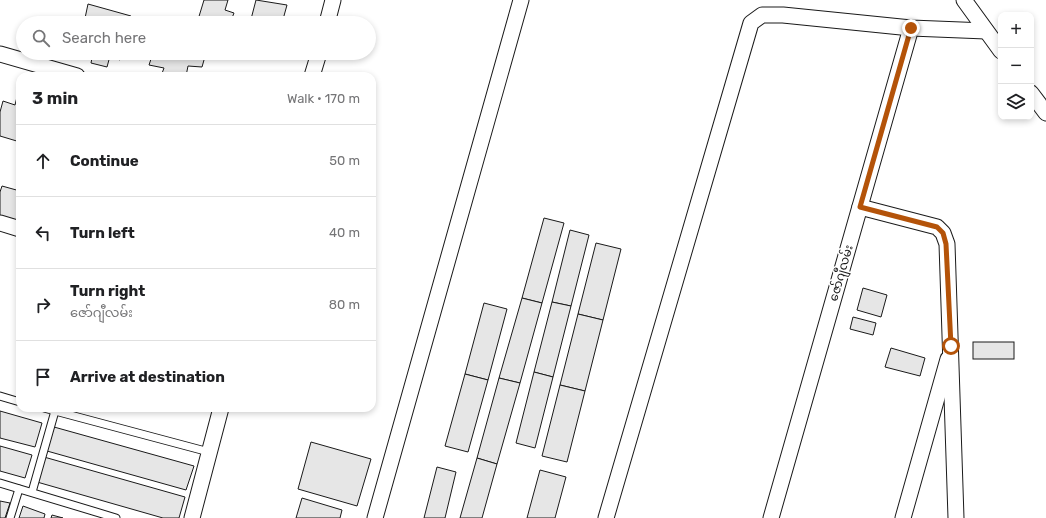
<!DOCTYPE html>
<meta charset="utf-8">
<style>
:root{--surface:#fff;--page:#f2f2f2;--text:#202124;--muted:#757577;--line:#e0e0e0}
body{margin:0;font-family:Rubik,"Noto Sans Myanmar",sans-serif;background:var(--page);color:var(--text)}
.controls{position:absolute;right:12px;top:12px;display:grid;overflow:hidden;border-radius:8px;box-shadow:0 2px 6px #0003}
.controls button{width:36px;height:36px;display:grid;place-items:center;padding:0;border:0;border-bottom:1px solid var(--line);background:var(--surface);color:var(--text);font:20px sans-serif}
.stop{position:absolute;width:12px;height:12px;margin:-9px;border:3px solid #b45309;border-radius:50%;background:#fff}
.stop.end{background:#b45309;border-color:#fff;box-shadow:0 1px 4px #0008}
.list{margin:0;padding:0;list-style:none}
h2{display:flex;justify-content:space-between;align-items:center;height:52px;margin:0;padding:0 16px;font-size:17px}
h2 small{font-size:13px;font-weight:400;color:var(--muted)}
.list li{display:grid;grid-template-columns:26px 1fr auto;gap:12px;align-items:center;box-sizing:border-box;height:72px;padding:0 16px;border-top:1px solid var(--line)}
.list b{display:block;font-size:15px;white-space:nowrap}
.list p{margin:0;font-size:13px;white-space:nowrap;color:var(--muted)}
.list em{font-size:13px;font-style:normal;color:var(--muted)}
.icon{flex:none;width:22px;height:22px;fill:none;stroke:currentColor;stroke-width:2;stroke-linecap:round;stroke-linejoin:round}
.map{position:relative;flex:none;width:1046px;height:518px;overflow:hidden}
.search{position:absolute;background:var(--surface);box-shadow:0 2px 6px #0003;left:16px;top:16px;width:360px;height:44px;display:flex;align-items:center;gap:10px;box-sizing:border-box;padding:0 14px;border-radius:22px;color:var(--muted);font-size:15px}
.panel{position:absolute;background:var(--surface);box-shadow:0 2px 6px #0003;left:16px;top:72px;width:360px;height:340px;border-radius:12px}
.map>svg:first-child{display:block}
.building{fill:#e6e6e6;stroke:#1a1a1a}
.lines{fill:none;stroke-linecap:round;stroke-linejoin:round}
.lane-casing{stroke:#1a1a1a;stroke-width:9}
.street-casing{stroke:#1a1a1a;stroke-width:17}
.lane{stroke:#fff;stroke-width:7}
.street{stroke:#fff;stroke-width:15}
.route{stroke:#b45309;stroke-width:5}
.labels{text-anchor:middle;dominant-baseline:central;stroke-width:3;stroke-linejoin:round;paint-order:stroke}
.street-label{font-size:12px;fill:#1a1a1a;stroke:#fff}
</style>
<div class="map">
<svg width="1046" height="518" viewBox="0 0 1046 518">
<rect width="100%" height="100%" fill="#fff"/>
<!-- building -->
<g class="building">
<polygon points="204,0 228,0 225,10 234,13 230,23 197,23"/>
<polygon points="256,0 287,5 282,23 250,23"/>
<polygon points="88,4 131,16 130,23 84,23"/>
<polygon points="93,53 122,53 120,60 110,56 107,67 91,63"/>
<polygon points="153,53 206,53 202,67 188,66 186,76 161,76 164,68 149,65"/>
<polygon points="17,97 20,98 20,142 0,136 0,112 3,101 15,105"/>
<polygon points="2,186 20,191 20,218 17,226 0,221 0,192"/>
<polygon points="544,218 564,223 542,303 522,298"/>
<polygon points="570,230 589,235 571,306 552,302"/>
<polygon points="596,243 621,249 603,320 578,314"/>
<polygon points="863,288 887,295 881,317 857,310"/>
<polygon points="522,298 542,303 520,383 499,378"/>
<polygon points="552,302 571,306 553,377 534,372"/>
<polygon points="484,303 507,309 488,380 465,374"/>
<polygon points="578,314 603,320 585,391 560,385"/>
<polygon points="853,317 876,323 873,335 850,329"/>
<rect x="973" y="342" width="41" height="17"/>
<polygon points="891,348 925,358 920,376 885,367"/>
<polygon points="534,372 553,377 535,448 516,443"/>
<polygon points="465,374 488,380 468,452 445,446"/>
<polygon points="499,378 520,383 497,464 477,458"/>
<polygon points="560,385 585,391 567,462 542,456"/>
<polygon points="0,411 42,423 35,447 0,438"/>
<polygon points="54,427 194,466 186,490 47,451"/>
<polygon points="311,442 371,459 357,506 298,489"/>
<polygon points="0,446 32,455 25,478 0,471"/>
<polygon points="44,457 185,497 179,518 163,518 37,482"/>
<polygon points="477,458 497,464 482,518 460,518"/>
<polygon points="437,467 456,472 445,518 424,518"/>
<polygon points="540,470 566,477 555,518 527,518"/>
<polygon points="302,498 342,510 340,518 296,518"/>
<polygon points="0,501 10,503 5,518 0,518"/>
<polygon points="23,506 45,514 44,518 19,518"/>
<polygon points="52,515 63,518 51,518"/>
</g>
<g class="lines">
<defs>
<g id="lane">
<polyline points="0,396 20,402"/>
<polyline points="44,408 209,452"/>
<polyline points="0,483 116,518"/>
<polyline points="32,492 55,411"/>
<polyline points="10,518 19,489"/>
</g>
<g id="street">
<polyline points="964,0 1001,51"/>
<polyline points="327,23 333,0"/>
<polyline points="0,54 77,76"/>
<polyline points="312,76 319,53"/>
<polyline points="1031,93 1046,113"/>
<polyline points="860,207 937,227 943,233 947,244 956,518"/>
<polyline points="0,223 20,229"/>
<polyline points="192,518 221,408"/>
<polyline points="375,518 521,0"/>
<polyline points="606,518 751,23 762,15 783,15 911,28 986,31"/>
<polyline points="771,518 911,28"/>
<polyline points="903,518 948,359"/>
</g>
</defs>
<!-- lane casing -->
<use href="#lane" class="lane-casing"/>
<!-- street casing -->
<use href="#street" class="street-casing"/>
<!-- lane -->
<use href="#lane" class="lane"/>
<!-- street -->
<use href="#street" class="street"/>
</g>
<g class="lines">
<!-- route -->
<polyline class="route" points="911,28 860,207 937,227 943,233 946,244 951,346"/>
</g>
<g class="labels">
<!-- street labels -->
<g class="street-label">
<text transform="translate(841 273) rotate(-74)">ဇော်ဂျီလမ်း</text>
</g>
</g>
</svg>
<div class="controls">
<button>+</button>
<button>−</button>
<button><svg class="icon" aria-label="layers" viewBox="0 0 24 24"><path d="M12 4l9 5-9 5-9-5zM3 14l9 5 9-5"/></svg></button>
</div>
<div class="stop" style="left:951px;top:346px"></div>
<div class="stop end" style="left:911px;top:28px"></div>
<div class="search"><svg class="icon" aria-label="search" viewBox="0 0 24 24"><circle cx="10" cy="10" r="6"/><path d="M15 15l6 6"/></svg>Search here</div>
<section class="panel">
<h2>3 min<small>Walk · 170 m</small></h2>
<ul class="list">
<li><svg class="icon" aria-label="ahead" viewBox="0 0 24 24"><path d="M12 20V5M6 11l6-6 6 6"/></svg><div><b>Continue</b></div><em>50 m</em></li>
<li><svg class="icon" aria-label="left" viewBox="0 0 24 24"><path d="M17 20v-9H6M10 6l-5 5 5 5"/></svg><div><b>Turn left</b></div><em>40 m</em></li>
<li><svg class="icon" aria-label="right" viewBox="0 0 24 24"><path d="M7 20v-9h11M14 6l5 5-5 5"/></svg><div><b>Turn right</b><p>ဇော်ဂျီလမ်း</p></div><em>80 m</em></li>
<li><svg class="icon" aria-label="arrive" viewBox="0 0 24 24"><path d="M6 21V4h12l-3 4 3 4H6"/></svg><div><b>Arrive at destination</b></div></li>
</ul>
</section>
</div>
